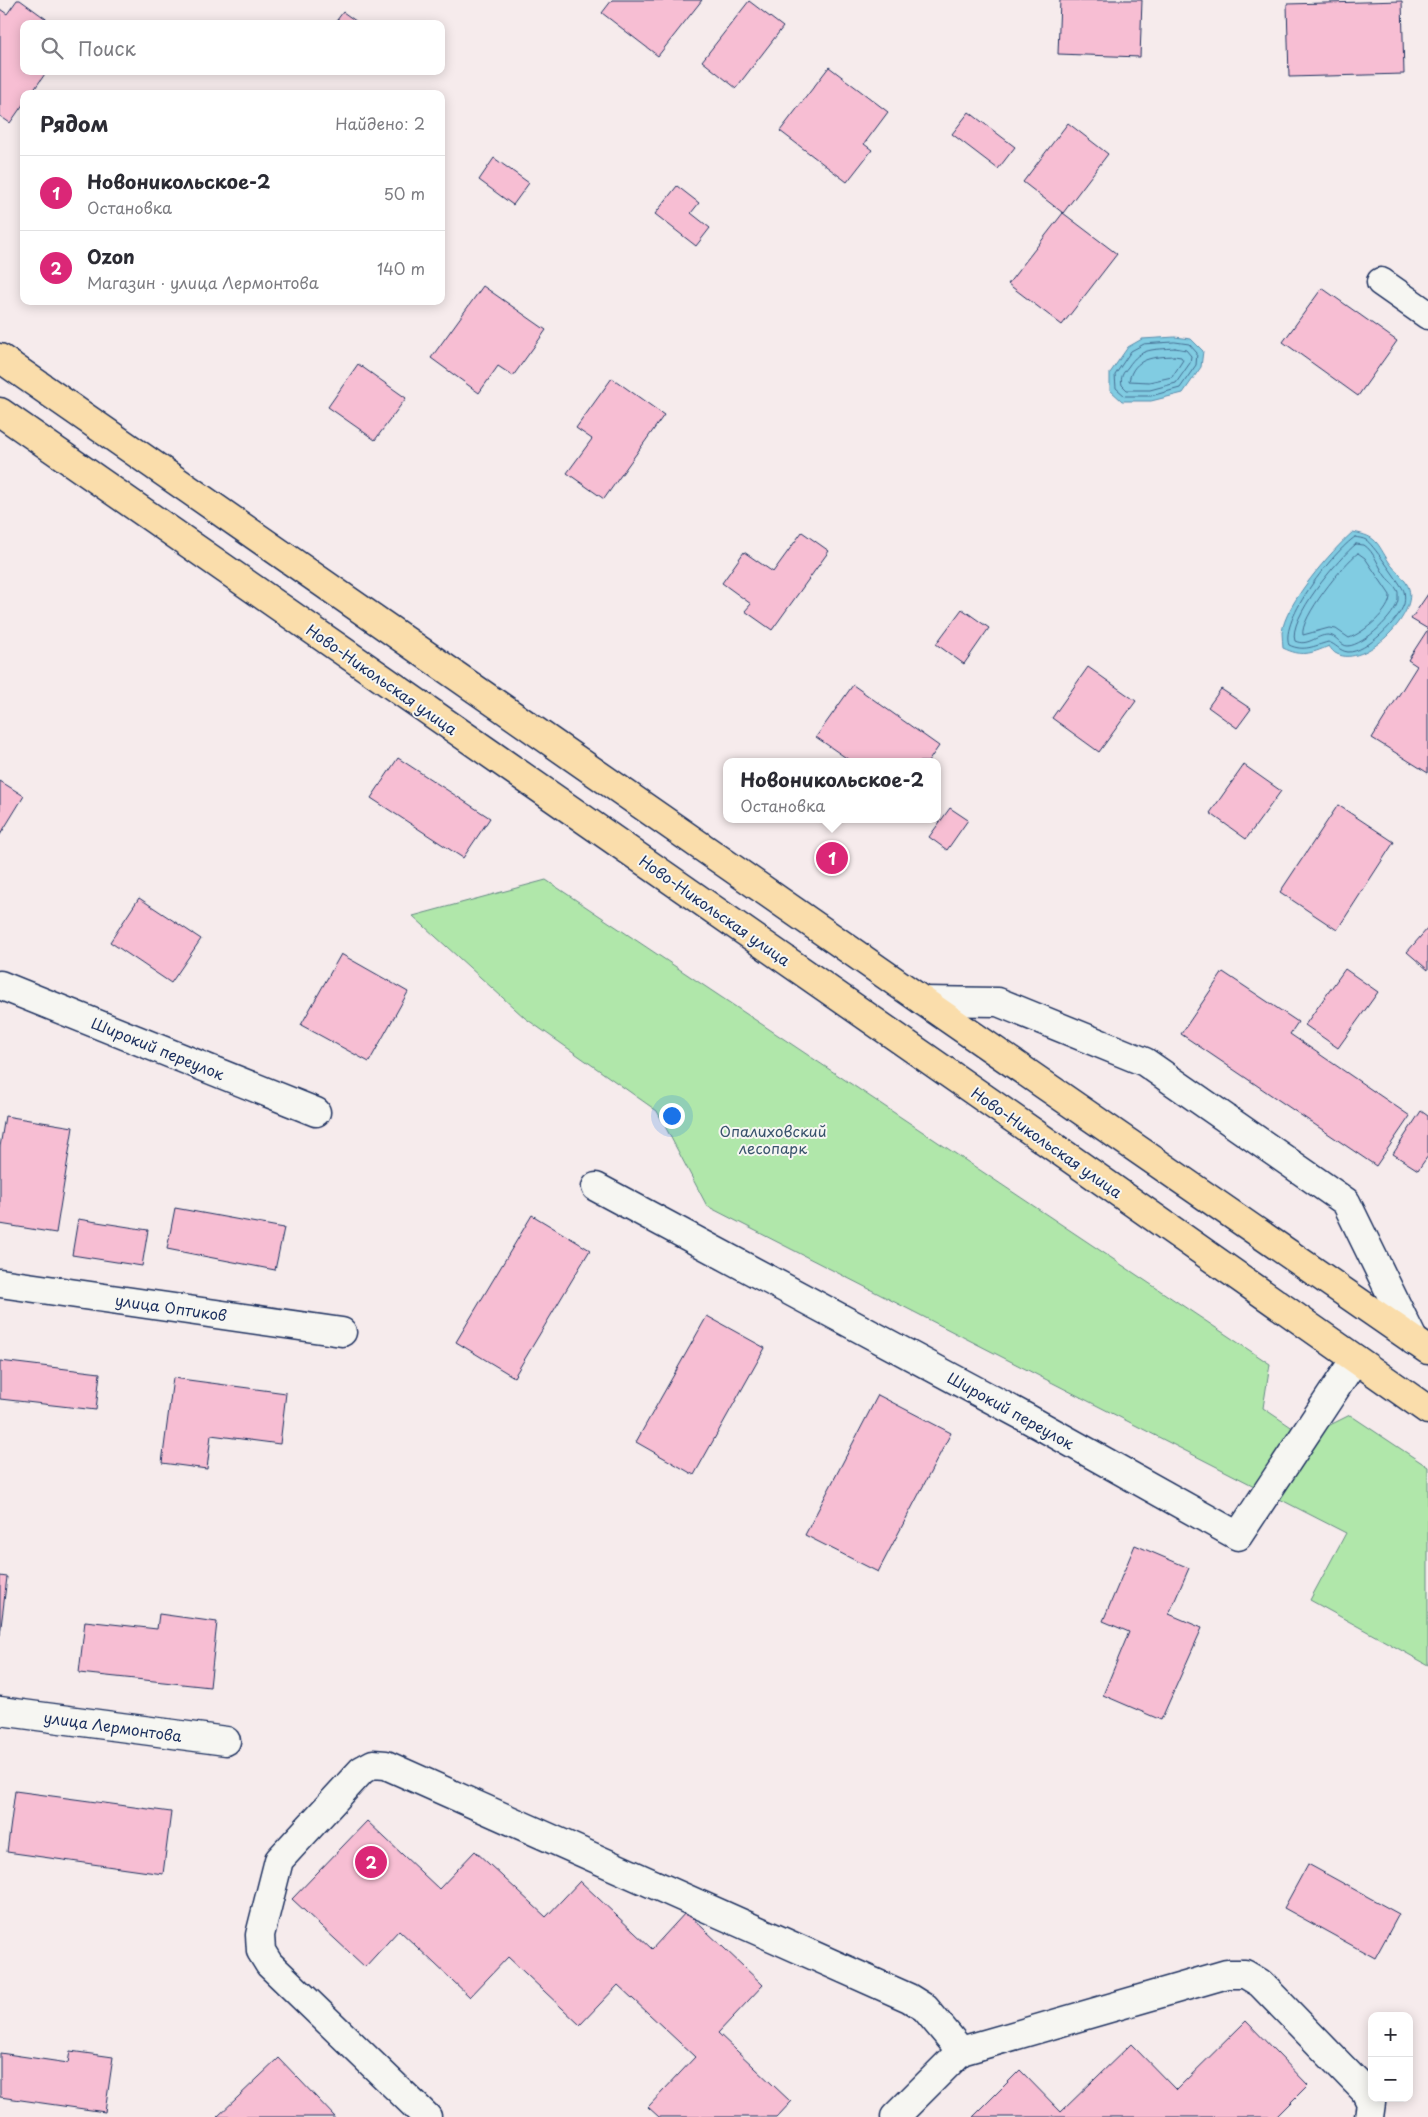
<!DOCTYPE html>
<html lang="ru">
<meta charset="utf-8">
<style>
:root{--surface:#fff;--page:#f7f7f7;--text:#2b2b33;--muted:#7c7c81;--line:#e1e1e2;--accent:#db2777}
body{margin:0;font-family:"Playpen Sans",sans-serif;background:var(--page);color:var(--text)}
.controls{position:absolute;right:15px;bottom:15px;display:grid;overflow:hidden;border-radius:10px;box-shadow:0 2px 12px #0003}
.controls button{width:45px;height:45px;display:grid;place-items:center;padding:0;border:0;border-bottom:1px solid var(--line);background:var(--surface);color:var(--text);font:25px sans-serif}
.you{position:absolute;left:671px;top:1115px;width:18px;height:18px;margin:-12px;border:4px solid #fff;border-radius:50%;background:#1a73e8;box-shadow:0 0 0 8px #1a73e833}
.badge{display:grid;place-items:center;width:32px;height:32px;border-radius:50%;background:var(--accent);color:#fff;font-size:16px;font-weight:700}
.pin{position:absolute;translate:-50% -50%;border:2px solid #fff;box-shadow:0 1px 5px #0006}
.popup{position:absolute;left:723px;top:758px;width:218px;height:65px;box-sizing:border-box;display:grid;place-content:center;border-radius:10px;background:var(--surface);filter:drop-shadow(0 1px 4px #0005);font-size:16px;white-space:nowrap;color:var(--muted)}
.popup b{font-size:19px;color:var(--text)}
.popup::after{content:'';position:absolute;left:50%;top:100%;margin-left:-10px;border:10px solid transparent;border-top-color:var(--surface)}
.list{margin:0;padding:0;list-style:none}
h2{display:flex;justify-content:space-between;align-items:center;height:65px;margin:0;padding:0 20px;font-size:21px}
h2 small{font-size:16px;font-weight:400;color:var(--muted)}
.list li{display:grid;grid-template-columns:32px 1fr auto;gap:15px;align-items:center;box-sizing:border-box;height:75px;padding:0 20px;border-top:1px solid var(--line)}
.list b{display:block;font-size:19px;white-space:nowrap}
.list p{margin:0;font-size:16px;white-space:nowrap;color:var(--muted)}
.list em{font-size:16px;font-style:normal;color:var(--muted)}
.icon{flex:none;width:28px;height:28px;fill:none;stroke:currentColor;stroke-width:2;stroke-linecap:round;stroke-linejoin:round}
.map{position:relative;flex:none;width:1428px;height:2117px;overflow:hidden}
.search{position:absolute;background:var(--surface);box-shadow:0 2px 12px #0003;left:20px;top:20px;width:425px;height:55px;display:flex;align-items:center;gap:12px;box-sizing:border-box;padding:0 18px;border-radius:10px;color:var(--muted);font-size:19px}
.panel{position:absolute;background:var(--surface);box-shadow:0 2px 12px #0003;left:20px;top:90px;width:425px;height:215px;border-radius:10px}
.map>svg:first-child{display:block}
.green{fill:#b0e7aa;stroke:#668b84}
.water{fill:#81cce2;stroke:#588dad}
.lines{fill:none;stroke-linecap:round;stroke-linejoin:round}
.shore{stroke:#446e93;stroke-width:1}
.building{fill:#f7bed3;stroke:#1b2f5e}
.minor-casing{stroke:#1b2f5e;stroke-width:31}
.major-casing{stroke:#1b2f5e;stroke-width:31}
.minor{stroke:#f6f6f2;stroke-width:28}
.major{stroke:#faddab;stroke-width:28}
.labels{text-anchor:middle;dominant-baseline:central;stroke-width:4;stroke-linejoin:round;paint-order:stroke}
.street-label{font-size:15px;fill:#1b2f5e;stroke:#f6f6f2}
.park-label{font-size:15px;fill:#39546d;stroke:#f6f6f2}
</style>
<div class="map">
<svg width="1428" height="2117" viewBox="0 0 1428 2117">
<rect width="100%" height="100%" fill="#f6ebec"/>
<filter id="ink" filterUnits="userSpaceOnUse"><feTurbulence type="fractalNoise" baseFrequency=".02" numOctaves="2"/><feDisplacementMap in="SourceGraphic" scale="10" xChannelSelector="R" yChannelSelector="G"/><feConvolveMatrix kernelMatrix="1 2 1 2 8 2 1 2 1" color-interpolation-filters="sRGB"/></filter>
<g filter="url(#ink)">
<!-- green -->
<polygon class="green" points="546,880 1270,1364 1263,1408 1306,1437 1350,1415 1428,1467 1428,1665 1310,1600 1346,1533 707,1206 657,1111 525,1018 413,916"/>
<!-- water -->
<g class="water">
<polygon points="1175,337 1191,339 1203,351 1201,367 1183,393 1151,401 1122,401 1110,390 1110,373 1128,347 1142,339"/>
<path d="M1353 532C1378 537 1376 542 1389 562 1394 570 1407 580 1409 589 1417 616 1364 668 1337 654 1334 653 1331 649 1329 646 1310 654 1302 657 1283 648 1283 643 1282 638 1282 633 1284 605 1332 550 1353 532Z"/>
</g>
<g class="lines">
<!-- shore -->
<g class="shore">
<polygon points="1175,342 1189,344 1197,353 1196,365 1180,388 1151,396 1125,396 1116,388 1115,375 1131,351 1144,344"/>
<path d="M1175 348 1186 350 1191 356 1190 363 1176 383 1150 390H1127L1122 385C1120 377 1123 373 1128 367 1141 347 1153 350 1175 348Z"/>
<path d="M1174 356 1181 357 1183 360 1172 377 1149 382 1129 381C1134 357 1154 357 1174 356Z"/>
<path d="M1355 537C1358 538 1363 538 1366 540 1371 542 1399 582 1403 589 1405 592 1405 600 1404 604 1399 620 1366 653 1348 652 1339 651 1336 644 1328 642 1314 646 1304 652 1289 645 1279 620 1334 551 1355 537Z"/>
<path d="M1356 544C1358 544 1362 545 1364 545 1374 551 1379 568 1386 577 1390 581 1396 587 1398 592 1398 593 1398 600 1398 600 1396 615 1364 645 1348 646 1340 646 1337 635 1328 635 1316 635 1308 647 1295 641 1287 619 1339 558 1356 544Z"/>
<path d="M1358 553 1365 558 1390 595C1391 611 1363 633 1349 638L1336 629 1329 628 1303 635C1299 619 1344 563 1358 553Z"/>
</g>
</g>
<!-- building -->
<g class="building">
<polygon points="17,0 20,0 53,24 24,24 24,71 47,71 31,94 24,94 24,103 10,123 0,116 0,9 7,14"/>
<polygon points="612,0 702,0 658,56 602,13"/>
<polygon points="1060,0 1142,0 1140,57 1058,54"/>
<polygon points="749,1 783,27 736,88 702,61"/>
<polygon points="1402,1 1404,74 1289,77 1287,4"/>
<polygon points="343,12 360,24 334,24"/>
<polygon points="829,67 888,112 864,144 872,150 847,182 780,131"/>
<polygon points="969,112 1015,147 998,169 952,134"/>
<polygon points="1068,123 1108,154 1063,213 1023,182"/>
<polygon points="494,158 529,183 513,205 479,180"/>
<polygon points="677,186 699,203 691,213 710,228 696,246 655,214"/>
<polygon points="1063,213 1117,254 1062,325 1008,284"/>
<polygon points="483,286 546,330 513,376 498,366 479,393 431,358"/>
<polygon points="1322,288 1397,341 1358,396 1283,342"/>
<polygon points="358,364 406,398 375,440 328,407"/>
<polygon points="612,378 664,415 604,499 567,473 592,439 576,428"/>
<polygon points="802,532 829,551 772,630 745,611 751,604 722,583 744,552 773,572"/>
<polygon points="1428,594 1428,773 1372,738 1417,666 1408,660 1428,629 1411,619"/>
<polygon points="962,609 989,628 964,664 936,644"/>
<polygon points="1088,667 1136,701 1099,752 1052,718"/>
<polygon points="853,685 939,746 928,762 852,762 816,737"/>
<polygon points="1221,689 1251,709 1237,728 1208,707"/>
<polygon points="398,758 490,818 463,858 371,798"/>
<polygon points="1244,765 1281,791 1246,839 1210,813"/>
<polygon points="0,781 24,796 0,835"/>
<polygon points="1338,805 1394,842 1337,930 1280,892"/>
<polygon points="950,808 968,820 947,850 929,837"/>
<polygon points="139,898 201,939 171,983 110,942"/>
<polygon points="1428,928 1428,970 1407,952"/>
<polygon points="341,954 408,992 369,1062 301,1025"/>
<polygon points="1345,969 1378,992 1338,1048 1305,1025"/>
<polygon points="1223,972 1298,1022 1290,1034 1410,1116 1376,1166 1181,1034"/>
<polygon points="1421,1111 1428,1116 1428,1156 1418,1170 1393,1154"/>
<polygon points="5,1116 73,1127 56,1233 0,1224 0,1147"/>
<polygon points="175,1208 284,1228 275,1270 167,1249"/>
<polygon points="532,1215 590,1250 514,1377 456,1342"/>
<polygon points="78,1219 148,1230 142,1266 72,1255"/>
<polygon points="707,1316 765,1348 694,1475 636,1442"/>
<polygon points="0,1361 100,1373 96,1410 0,1399"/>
<polygon points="173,1378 286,1393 280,1444 211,1435 207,1469 162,1463"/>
<polygon points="878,1395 951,1433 878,1572 805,1535"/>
<polygon points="1135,1545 1189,1568 1169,1614 1202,1628 1161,1720 1103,1695 1129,1632 1103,1621"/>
<polygon points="0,1576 7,1577 0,1635"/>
<polygon points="159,1614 217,1622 210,1687 79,1673 85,1621 157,1629"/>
<polygon points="15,1791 171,1812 163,1874 7,1852"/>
<polygon points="367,1821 439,1889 475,1851 546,1917 580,1881 652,1949 686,1912 763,1985 718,2033 791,2102 777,2117 659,2117 648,2107 695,2057 618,1985 580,2025 508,1957 470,1997 399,1930 365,1967 292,1899"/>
<polygon points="1308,1864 1399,1914 1375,1958 1284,1908"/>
<polygon points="1246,2021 1308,2085 1276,2117 973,2117 1020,2070 1061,2112 1131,2044 1176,2090"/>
<polygon points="70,2051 113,2057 105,2112 0,2097 0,2053 68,2063"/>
<polygon points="279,2058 335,2117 217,2117"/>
</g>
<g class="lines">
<defs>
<g id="minor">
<polyline points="1381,282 1428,315"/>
<polyline points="0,985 316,1112"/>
<polyline points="923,1001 998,1002 1145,1062 1346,1202 1414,1341"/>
<polyline points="596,1187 1025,1417 1238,1536 1355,1359"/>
<polyline points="0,1283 342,1332"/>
<polyline points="0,1711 226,1741"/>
<polyline points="427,2117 269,1964 261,1951 260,1935 279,1860 362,1770 373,1764 386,1765 909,1998 925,2008 961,2051"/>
<polyline points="895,2117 961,2051 1227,1974 1245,1974 1260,1983 1365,2091 1371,2103 1369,2117"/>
</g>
<g id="major">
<polyline points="0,358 923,1001 1428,1350"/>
<polyline points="0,412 1037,1135 1428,1410"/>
</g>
</defs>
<!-- minor casing -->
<use href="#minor" class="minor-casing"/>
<!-- major casing -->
<use href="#major" class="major-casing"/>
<!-- minor -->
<use href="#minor" class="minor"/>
<!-- major -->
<use href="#major" class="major"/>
</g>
</g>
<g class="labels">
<!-- street labels -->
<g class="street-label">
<text transform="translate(382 679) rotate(35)">Ново-Никольская улица</text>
<text transform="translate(715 910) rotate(35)">Ново-Никольская улица</text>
<text transform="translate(158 1048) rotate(22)">Широкий переулок</text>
<text transform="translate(1047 1142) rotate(35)">Ново-Никольская улица</text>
<text transform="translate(171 1307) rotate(8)">улица Оптиков</text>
<text transform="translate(1011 1410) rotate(29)">Широкий переулок</text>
<text transform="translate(113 1726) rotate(8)">улица Лермонтова</text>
</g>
<!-- park labels -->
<g class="park-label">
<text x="773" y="1130">Опалиховский<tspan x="773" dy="17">лесопарк</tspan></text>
</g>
</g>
</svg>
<div class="controls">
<button>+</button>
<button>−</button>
</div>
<div class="you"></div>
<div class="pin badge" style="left:832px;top:858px">1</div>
<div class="popup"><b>Новоникольское-2</b>Остановка</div>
<div class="pin badge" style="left:371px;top:1862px">2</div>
<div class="search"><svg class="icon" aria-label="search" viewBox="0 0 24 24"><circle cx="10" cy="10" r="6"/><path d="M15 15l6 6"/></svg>Поиск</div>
<section class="panel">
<h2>Рядом<small>Найдено: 2</small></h2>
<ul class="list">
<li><span class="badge">1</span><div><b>Новоникольское-2</b><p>Остановка</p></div><em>50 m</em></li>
<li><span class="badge">2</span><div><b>Ozon</b><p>Магазин · улица Лермонтова</p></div><em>140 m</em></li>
</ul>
</section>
</div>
